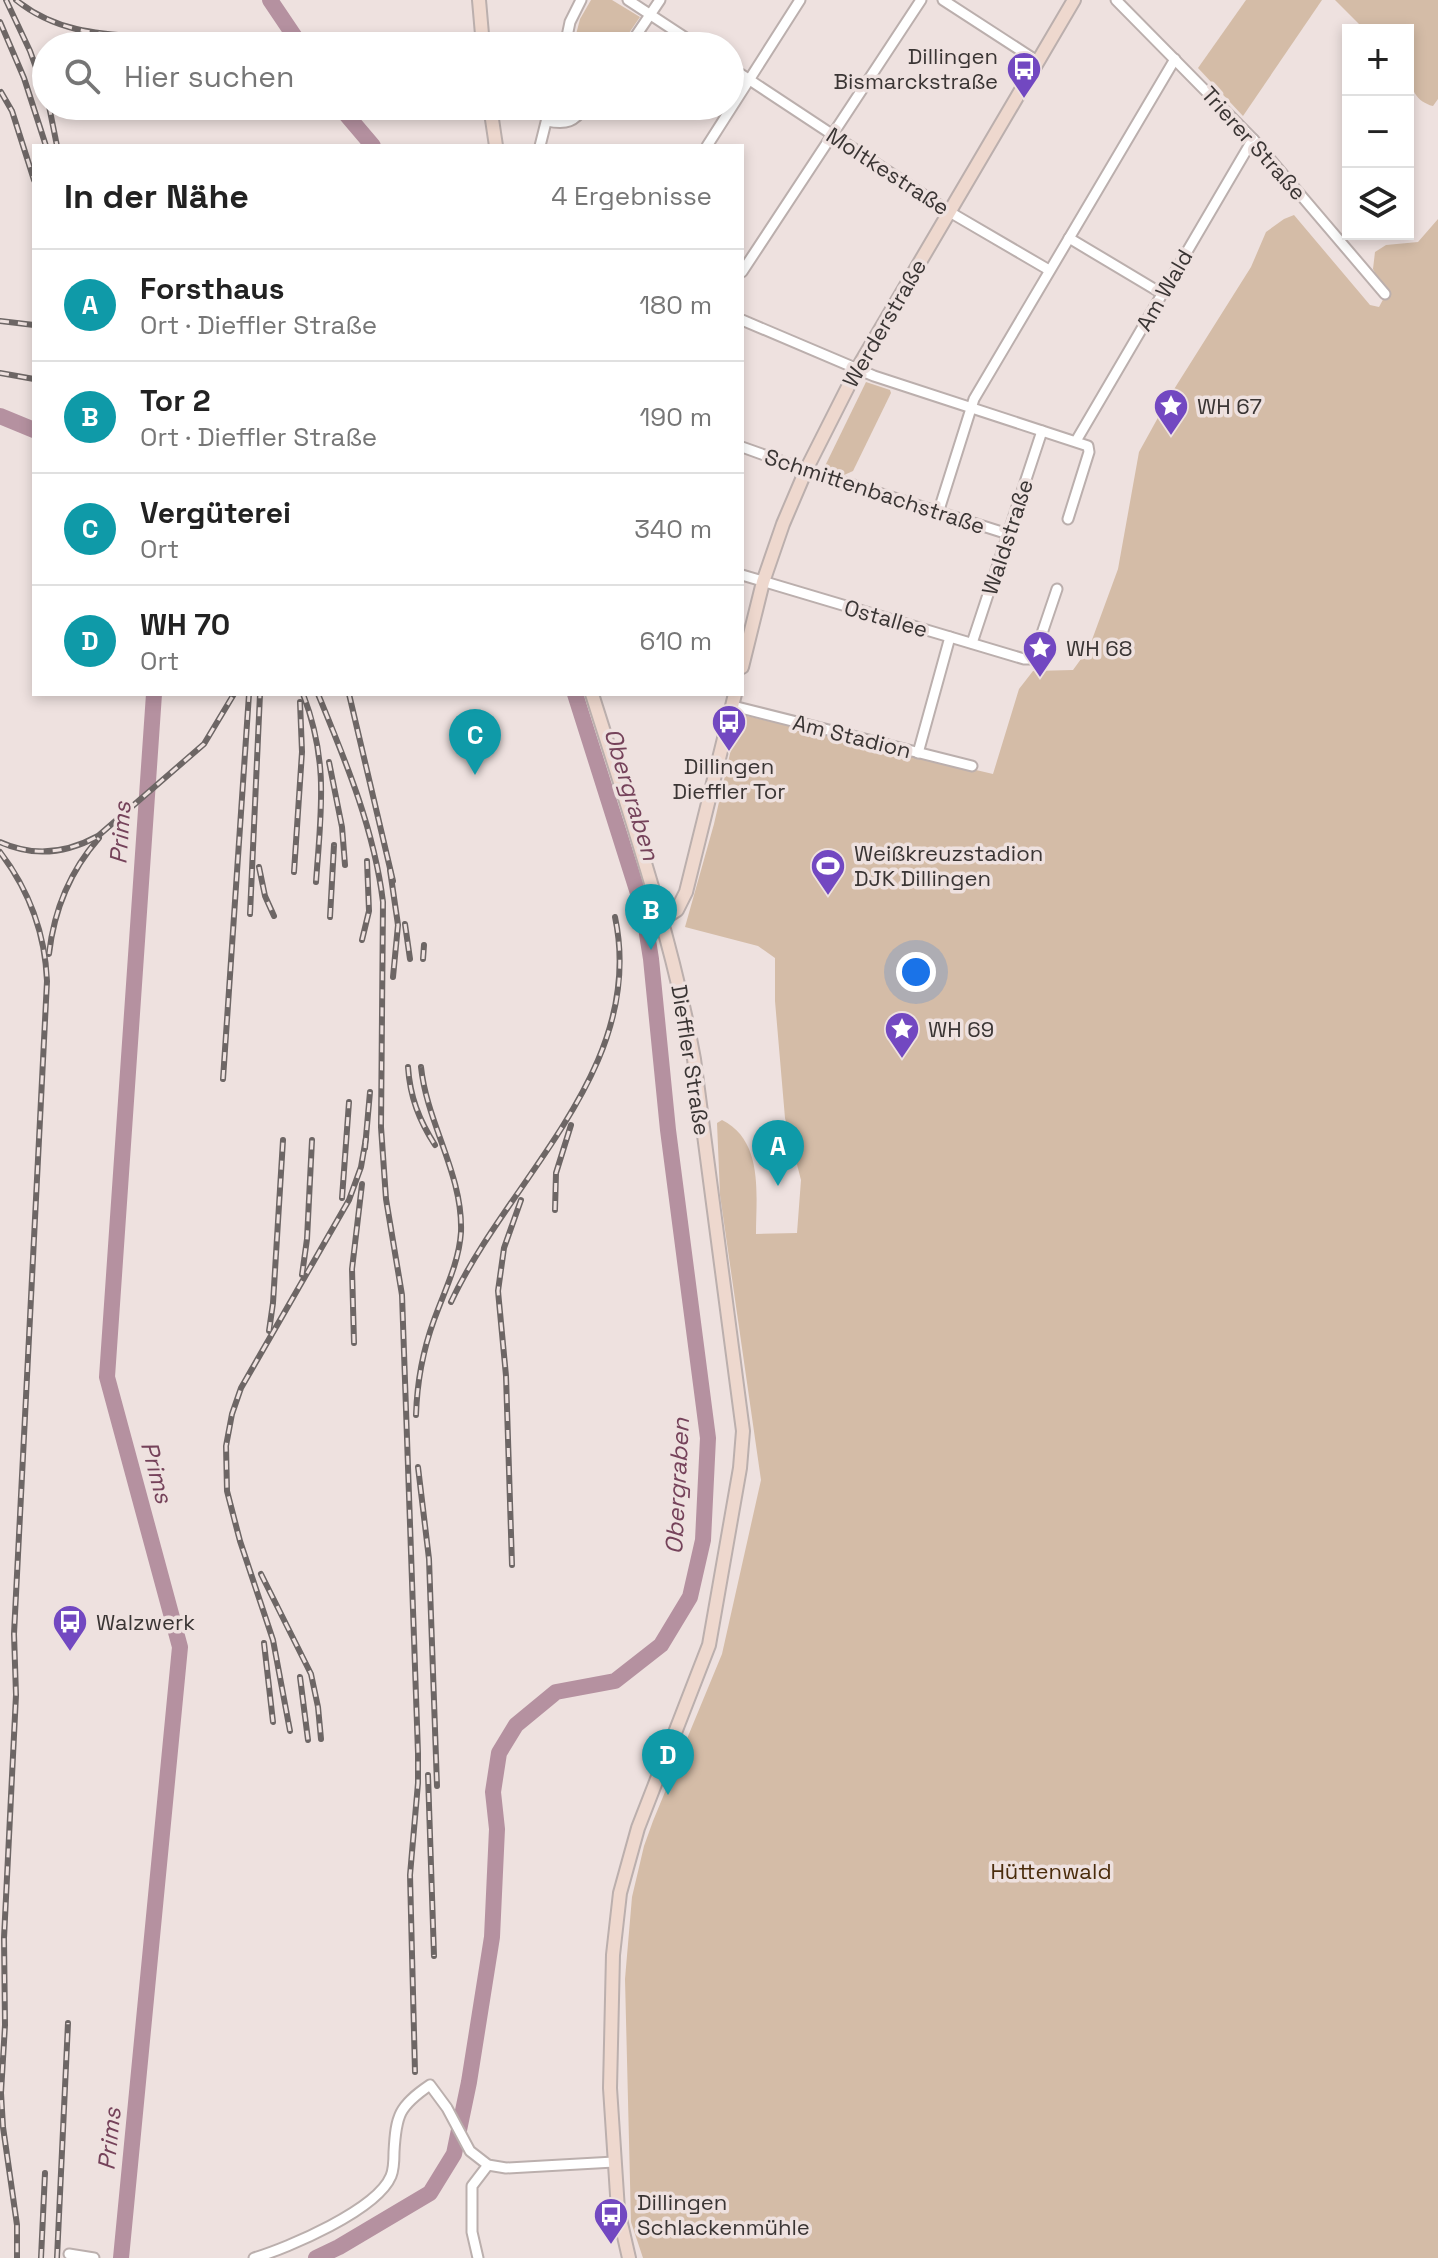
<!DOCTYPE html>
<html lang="de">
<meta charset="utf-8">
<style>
:root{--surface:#fff;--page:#f6f6f6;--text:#222;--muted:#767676;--line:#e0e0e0;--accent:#7248c1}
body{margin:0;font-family:"Space Grotesk",sans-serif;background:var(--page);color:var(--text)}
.controls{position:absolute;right:24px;top:24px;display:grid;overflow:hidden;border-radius:0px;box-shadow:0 4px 12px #0003}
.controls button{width:72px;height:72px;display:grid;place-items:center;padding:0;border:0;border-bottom:2px solid var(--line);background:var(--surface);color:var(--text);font:40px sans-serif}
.you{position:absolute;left:916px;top:972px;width:28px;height:28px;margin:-20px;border:6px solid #fff;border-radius:50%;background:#1a73e8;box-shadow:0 0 0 12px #1a73e833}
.badge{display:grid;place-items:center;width:52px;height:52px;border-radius:50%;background:var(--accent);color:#fff;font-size:26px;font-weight:700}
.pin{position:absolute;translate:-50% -66px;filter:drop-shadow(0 2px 4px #0008)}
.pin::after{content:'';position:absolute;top:42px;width:28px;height:24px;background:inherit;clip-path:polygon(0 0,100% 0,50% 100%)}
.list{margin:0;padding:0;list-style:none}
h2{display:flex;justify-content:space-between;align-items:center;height:104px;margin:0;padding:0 32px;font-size:34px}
h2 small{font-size:26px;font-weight:400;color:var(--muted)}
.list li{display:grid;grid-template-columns:52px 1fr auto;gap:24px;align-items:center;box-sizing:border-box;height:112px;padding:0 32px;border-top:2px solid var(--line)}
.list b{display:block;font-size:30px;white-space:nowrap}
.list p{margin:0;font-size:26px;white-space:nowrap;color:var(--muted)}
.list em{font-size:26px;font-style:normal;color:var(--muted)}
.icon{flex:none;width:44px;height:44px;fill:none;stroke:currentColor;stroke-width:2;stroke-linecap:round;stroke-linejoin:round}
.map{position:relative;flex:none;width:1438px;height:2258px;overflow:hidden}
.search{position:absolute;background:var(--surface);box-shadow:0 4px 12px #0003;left:32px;top:32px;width:712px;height:88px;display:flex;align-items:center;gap:20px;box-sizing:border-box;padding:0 28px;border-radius:44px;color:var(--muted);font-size:30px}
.panel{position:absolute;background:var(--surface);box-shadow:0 4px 12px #0003;left:32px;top:144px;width:712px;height:552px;border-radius:0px}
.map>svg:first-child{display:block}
.green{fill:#d4bca7}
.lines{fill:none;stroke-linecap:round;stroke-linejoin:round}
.river{stroke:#b591a0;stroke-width:16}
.street-casing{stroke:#bbafad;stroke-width:13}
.secondary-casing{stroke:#bbafad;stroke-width:16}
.street{stroke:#fff;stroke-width:9}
.secondary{stroke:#eed8ce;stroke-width:12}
.rail-casing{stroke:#6d6665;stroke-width:6}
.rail{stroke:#eee1df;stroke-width:3;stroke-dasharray:9;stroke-linecap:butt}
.labels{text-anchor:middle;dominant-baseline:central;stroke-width:7;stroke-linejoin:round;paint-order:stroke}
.poi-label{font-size:22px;fill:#3a3534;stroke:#eee1df;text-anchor:start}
.street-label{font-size:22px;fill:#3a3534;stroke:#eee1df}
.park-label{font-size:22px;fill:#4a2c0c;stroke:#eee1df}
.water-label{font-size:24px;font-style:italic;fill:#75425a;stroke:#eee1df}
</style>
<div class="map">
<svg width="1438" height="2258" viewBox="0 0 1438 2258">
<rect width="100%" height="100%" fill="#eee1df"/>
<!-- green -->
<g class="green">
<polygon points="591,0 612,0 640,17 620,46 573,46 580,19"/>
<polygon points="1246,0 1322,0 1243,116 1198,68"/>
<path d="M1335 0H1438V99L1433 106C1401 98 1408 55 1408 30H1365Z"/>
<path d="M1294 215 1370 305 1379 307 1386 294 1373 269 1375 252 1386 245 1418 242 1438 219V2258H643L631 2222 625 1979 632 1897 644 1846 653 1821 722 1654 761 1480 720 1195 717 1123 722 1120C764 1141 756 1195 756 1234L797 1233 801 1180 785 1118 775 1001V958L758 946 685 927 714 824 739 714 993 774 1019 689 1033 671 1073 670 1089 648 1118 569 1139 452 1171 394 1251 267 1266 232 1284 219Z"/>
<polygon points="866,382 890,390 891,393 853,471 842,476 825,466"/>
</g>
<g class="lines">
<!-- river -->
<g class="river">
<polyline points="270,0 301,46"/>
<polyline points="339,106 373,146"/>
<polyline points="0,416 34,430"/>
<polyline points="121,2258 180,1647 107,1377 154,694"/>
<polyline points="316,2258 339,2247 430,2193 454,2154 469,2082 492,1937 497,1829 493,1792 499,1753 516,1725 556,1692 615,1681 661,1645 690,1597 703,1540 708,1438 668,1130 651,959 643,909 575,694"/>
</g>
<defs>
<g id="street">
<polyline points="628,0 698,46"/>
<polyline points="943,0 1037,61"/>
<polyline points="1116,0 1253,139 1385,294"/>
<polyline points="565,46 570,22 581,0"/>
<polyline points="629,46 660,0"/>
<polyline points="730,67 948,211 1049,270"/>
<path d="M547 121C567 125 574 122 586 106"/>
<polyline points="540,146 550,106"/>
<polyline points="707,146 800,0"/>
<polyline points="1069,238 1161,293"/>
<polyline points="742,272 921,0"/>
<polyline points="742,320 874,376 1088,446 1089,452 1068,519"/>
<polyline points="1076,441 1253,139"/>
<polyline points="742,447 806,470 1008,534"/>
<polyline points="938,513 974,399 1175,59"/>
<polyline points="742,575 1024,659 1031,659 1035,654 1057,589"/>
<polyline points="972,643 1042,431"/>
<polyline points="733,706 972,766"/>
<polyline points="918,753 950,637"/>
<polyline points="69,2254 94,2258"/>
<path d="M254 2258C288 2248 377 2210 391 2176 394 2169 394 2160 394 2152 396 2115 399 2106 430 2085L447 2108 470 2151 488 2165 506 2168 614 2162"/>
<polyline points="478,2258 472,2232 472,2186 488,2165"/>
</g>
<g id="secondary">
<polyline points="479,0 483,46"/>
<polyline points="490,106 496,146"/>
<polyline points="742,667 763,582 783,524 806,470 857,369 1074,0"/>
<path d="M592 694C630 815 671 934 694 1059L743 1431 740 1468 709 1645 638 1828 620 1893 613 1955 610 2088 618 2210 629 2258"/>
<polyline points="663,919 677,910 686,892 735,694"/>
</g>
</defs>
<!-- street casing -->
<use href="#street" class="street-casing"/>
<!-- secondary casing -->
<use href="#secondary" class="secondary-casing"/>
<!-- street -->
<use href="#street" class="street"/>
<!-- secondary -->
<use href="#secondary" class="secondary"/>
<defs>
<g id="rail">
<polyline points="6,0 30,51 46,95"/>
<path d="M16 0C62 37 112 34 168 39"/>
<polyline points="0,22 24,78 46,146"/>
<polyline points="1,92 12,111 34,180"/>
<polyline points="49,106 57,146"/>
<polyline points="0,321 34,325"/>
<polyline points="0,373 34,379"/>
<path d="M303 694C329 762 321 811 316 882"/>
<path d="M318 694C346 762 374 829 383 902L381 1127 386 1199 402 1295 418 1753V1783L410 1875 415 2072"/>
<polyline points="349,694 393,881"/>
<polyline points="329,762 342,827 345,865"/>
<path d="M0 842C33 857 67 853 98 836L204 744 234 694"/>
<path d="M0 852C29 890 45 933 47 981L14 1634 16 1695 4 1938 5 2025 1 2093 3 2127 17 2225V2258"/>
<polyline points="259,867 265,896 274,916"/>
<polyline points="390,870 398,925 393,977"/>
<polyline points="294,872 302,752 300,702"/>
<polyline points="250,914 260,694"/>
<polyline points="330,917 334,845"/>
<polyline points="405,924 410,959"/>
<polyline points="362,940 369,911 367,861"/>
<path d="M49 954C54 910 70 871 99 838"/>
<polyline points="423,959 424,945"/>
<path d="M408 1067C410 1097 419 1120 435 1145"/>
<polyline points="223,1079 249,694"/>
<polyline points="365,1148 370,1092"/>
<polyline points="342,1198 349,1102"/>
<polyline points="555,1210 556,1173 571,1125"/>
<polyline points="302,1275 307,1239 312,1140"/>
<path d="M451 1302C509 1178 647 1068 615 917"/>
<polyline points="269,1331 273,1303 283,1140"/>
<polyline points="354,1343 352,1269 362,1184"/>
<path d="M416 1415C417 1383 423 1350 434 1320 444 1292 459 1263 461 1232 463 1174 427 1124 421 1067"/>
<polyline points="418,1467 429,1559 437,1786"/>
<polyline points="512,1565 506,1376 498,1291 504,1248 521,1200"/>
<polyline points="261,1574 311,1674 318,1707 321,1739"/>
<polyline points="264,1643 273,1722"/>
<polyline points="300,1677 308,1740"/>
<polyline points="290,1731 273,1640 240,1541 227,1491 226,1446 232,1414 241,1388 349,1200 361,1167 366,1138"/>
<polyline points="428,1775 434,1956"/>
<polyline points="41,2258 45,2173"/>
<polyline points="57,2258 68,2023"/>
</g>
</defs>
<!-- rail casing -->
<use href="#rail" class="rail-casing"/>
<!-- rail -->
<use href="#rail" class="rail"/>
</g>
<!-- icons -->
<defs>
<symbol id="bus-pin" viewBox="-11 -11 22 30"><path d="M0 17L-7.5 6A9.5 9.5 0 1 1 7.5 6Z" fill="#7248c1" stroke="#eee1df"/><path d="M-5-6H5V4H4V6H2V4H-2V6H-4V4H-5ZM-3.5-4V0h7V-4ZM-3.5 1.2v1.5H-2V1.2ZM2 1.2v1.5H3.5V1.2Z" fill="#fff"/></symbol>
<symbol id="sight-pin" viewBox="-11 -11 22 30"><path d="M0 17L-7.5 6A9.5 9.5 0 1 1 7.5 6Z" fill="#7248c1" stroke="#eee1df"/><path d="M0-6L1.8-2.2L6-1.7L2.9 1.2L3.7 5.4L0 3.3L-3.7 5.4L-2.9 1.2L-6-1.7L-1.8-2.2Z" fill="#fff"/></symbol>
<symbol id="stadium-pin" viewBox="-11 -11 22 30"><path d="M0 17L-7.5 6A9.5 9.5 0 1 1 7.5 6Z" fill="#7248c1" stroke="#eee1df"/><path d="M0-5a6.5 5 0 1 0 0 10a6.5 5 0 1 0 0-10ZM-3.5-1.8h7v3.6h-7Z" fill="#fff"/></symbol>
</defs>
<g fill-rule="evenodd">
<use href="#bus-pin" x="1004" y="49" width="40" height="54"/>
<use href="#sight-pin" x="1151" y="386" width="40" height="54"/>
<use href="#sight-pin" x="1020" y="628" width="40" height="54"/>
<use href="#bus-pin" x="709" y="702" width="40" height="54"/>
<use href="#stadium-pin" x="808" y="846" width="40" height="54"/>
<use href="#sight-pin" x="882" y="1009" width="40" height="54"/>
<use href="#bus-pin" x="50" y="1602" width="40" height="54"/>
<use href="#bus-pin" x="591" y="2195" width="40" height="54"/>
</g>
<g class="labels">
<!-- poi labels -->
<g class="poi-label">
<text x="998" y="56" text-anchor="end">Dillingen<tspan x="998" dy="25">Bismarckstraße</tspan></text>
<text x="1197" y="406">WH 67</text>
<text x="1066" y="648">WH 68</text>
<text x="729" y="766" text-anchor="middle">Dillingen<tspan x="729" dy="25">Dieffler Tor</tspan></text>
<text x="854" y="853">Weißkreuzstadion<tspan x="854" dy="25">DJK Dillingen</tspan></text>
<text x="928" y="1029">WH 69</text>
<text x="96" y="1622">Walzwerk</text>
<text x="637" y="2202">Dillingen<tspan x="637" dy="25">Schlackenmühle</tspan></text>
</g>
<!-- street labels -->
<g class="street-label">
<text transform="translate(1254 143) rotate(48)">Trierer Straße</text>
<text transform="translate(888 171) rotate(33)">Moltkestraße</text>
<text transform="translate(1164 290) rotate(-60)">Am Wald</text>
<text transform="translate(884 323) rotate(-60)">Werderstraße</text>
<text transform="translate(875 491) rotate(18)">Schmittenbachstraße</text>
<text transform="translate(1007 537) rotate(-72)">Waldstraße</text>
<text transform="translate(886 618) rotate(16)">Ostallee</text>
<text transform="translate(852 736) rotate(14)">Am Stadion</text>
<text transform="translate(691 1060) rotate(81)">Dieffler Straße</text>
</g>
<!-- park labels -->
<g class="park-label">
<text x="1051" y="1871">Hüttenwald</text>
</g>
<!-- water labels -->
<g class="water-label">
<text transform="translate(632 794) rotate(73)">Obergraben</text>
<text transform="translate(120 833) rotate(-86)">Prims</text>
<text transform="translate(157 1472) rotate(75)">Prims</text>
<text transform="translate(677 1486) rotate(-87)">Obergraben</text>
<text transform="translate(109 2139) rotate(-84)">Prims</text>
</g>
</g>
</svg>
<div class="controls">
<button>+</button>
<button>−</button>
<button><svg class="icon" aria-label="layers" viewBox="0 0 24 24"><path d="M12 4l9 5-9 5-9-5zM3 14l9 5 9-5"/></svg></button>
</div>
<div class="you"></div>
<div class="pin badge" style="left:778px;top:1186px;background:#0f9aa8">A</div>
<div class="pin badge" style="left:651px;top:950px;background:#0f9aa8">B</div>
<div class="pin badge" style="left:475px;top:775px;background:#0f9aa8">C</div>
<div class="pin badge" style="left:668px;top:1795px;background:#0f9aa8">D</div>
<div class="search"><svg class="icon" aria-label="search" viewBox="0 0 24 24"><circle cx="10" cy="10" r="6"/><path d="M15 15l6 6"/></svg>Hier suchen</div>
<section class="panel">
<h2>In der Nähe<small>4 Ergebnisse</small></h2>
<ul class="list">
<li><span class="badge" style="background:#0f9aa8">A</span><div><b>Forsthaus</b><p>Ort · Dieffler Straße</p></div><em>180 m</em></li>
<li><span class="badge" style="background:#0f9aa8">B</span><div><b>Tor 2</b><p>Ort · Dieffler Straße</p></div><em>190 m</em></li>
<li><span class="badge" style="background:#0f9aa8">C</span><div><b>Vergüterei</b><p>Ort</p></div><em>340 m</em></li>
<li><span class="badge" style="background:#0f9aa8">D</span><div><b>WH 70</b><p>Ort</p></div><em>610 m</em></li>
</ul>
</section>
</div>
